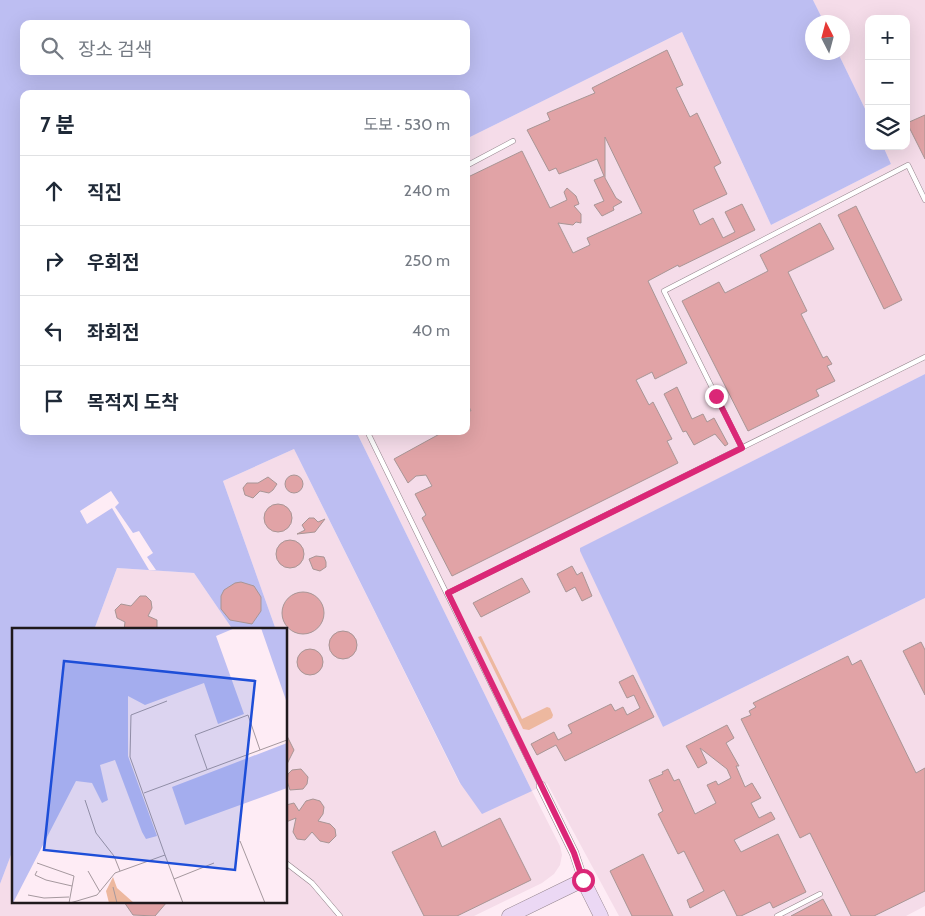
<!DOCTYPE html>
<html lang="ko">
<meta charset="utf-8">
<style>
:root{--surface:#fff;--page:#f6f6f7;--text:#1f2937;--muted:#747a83;--line:#e0e1e3}
body{margin:0;font-family:Cabin,"Noto Sans KR",sans-serif;background:var(--page);color:var(--text)}
.controls{position:absolute;right:15px;top:15px;display:grid;overflow:hidden;border-radius:10px;box-shadow:0 5px 20px #0002}
.controls button{width:45px;height:45px;display:grid;place-items:center;padding:0;border:0;border-bottom:1px solid var(--line);background:var(--surface);color:var(--text);font:25px sans-serif}
.compass{position:absolute;left:805px;top:15px;width:45px;height:45px;border-radius:50%;background:var(--surface);box-shadow:0 5px 20px #0002;rotate:354deg}
.stop{position:absolute;width:15px;height:15px;margin:-11px;border:4px solid #db2777;border-radius:50%;background:#fff}
.stop.end{background:#db2777;border-color:#fff;box-shadow:0 1px 5px #0008}
.list{margin:0;padding:0;list-style:none}
h2{display:flex;justify-content:space-between;align-items:center;height:65px;margin:0;padding:0 20px;font-size:21px}
h2 small{font-size:16px;font-weight:400;color:var(--muted)}
.list li{display:grid;grid-template-columns:32px 1fr auto;gap:15px;align-items:center;box-sizing:border-box;height:70px;padding:0 20px;border-top:1px solid var(--line)}
.list b{display:block;font-size:19px;white-space:nowrap}
.list em{font-size:16px;font-style:normal;color:var(--muted)}
.icon{flex:none;width:28px;height:28px;fill:none;stroke:currentColor;stroke-width:2;stroke-linecap:round;stroke-linejoin:round}
.map{position:relative;flex:none;width:925px;height:916px;overflow:hidden}
.search{position:absolute;background:var(--surface);box-shadow:0 5px 20px #0002;left:20px;top:20px;width:450px;height:55px;display:flex;align-items:center;gap:12px;box-sizing:border-box;padding:0 18px;border-radius:10px;color:var(--muted);font-size:19px}
.panel{position:absolute;background:var(--surface);box-shadow:0 5px 20px #0002;left:20px;top:90px;width:450px;height:345px;border-radius:10px}
.map>svg:first-child{display:block}
.built{fill:#f5dce9}
.green{fill:#edb89f}
.water{fill:#bdbef2;fill-rule:evenodd}
.pier{fill:#feecf5}
.building{fill:#e1a3a6;stroke:#a89595}
.lines{fill:none;stroke-linecap:round;stroke-linejoin:round}
.service-casing{stroke:#92838b;stroke-width:5.5}
.minor-casing{stroke:#92838b;stroke-width:10}
.secondary-casing{stroke:#92838b;stroke-width:15}
.service{stroke:#fff;stroke-width:4.5}
.minor{stroke:#fff;stroke-width:9}
.secondary{stroke:#ebd8f4;stroke-width:14}
.route{stroke:#db2777;stroke-width:6}
.inset-road{fill:none;stroke:#a5989e;stroke-width:1}
.view{fill:#1d4ed8;fill-opacity:0.15;stroke:#1d4ed8;stroke-width:2.5}
.inset-edge{fill:none;stroke:#1f191c;stroke-width:2.5}
</style>
<div class="map">
<svg width="925" height="916" viewBox="0 0 925 916">
<rect width="100%" height="100%" fill="#feecf5"/>
<!-- built -->
<g class="built">
<polygon points="813,0 925,0 925,374 581,548 663,727 925,598 925,906 906,916 619,916 547,783 532,791 560,846 562,855 560,865 554,874 542,883 474,916 0,916 0,884 14,847 14,902 286,902 286,630 276,630 223,481 294,449 460,784 532,791 356,431 466,431 466,139 682,32 771,225 891,164 883,146 906,146 906,19 869,19 869,117 838,53 842,52 842,22 824,22"/>
<polygon points="117,568 194,573 233,630 94,630"/>
</g>
<!-- green -->
<polygon class="green" points="481,636 522,719 547,707 550,708 553,715 552,718 529,730 523,729 478,637"/>
<!-- water -->
<g class="water">
<path d="M0 0H813L824 22H812V52L838 53 869 117V146H883L891 164 771 225 682 32 466 139V94H24V431H356L532 791 482 814 460 783 294 449 223 481 276 630H233L194 573 117 568 94 630H14V847L0 884ZM24 24H466V71H24Z"/>
<polygon points="925,374 925,598 663,727 580,551 580,548"/>
</g>
<!-- pier -->
<polygon class="pier" points="111,491 119,503 115,507 133,533 139,531 153,553 147,557 156,570 149,570 112,508 87,524 80,511"/>
<!-- building -->
<g class="building">
<polygon points="667,50 683,85 676,88 690,117 697,113 721,163 714,167 727,194 693,210 700,225 713,218 723,238 735,232 725,212 742,204 755,230 679,267 678,265 648,281 687,363 655,379 652,372 636,380 649,405 653,402 672,439 667,441 678,463 452,576 422,518 426,515 415,494 432,486 426,475 416,476 408,483 394,459 445,431 466,431 466,410 471,411 466,400 466,178 522,151 550,208 567,200 564,192 567,188 576,196 579,204 574,206 581,214 581,223 576,222 573,225 558,223 573,253 590,245 587,238 642,213 605,137 605,178 616,198 622,202 613,207 614,210 602,216 594,205 604,201 594,180 604,176 597,159 559,174 556,168 549,171 527,130 550,120 547,113 595,93 592,88"/>
<polygon points="925,115 925,159 907,123"/>
<polygon points="856,206 902,300 884,309 838,215"/>
<polygon points="820,223 834,249 788,272 807,311 801,314 823,358 827,356 832,364 827,366 835,381 816,390 819,396 748,431 682,301 719,282 725,293 768,271 760,255"/>
<polygon points="677,387 692,419 703,414 707,422 714,418 728,444 725,446 715,434 694,445 686,431 683,432 664,394"/>
<circle cx="294" cy="484" r="9"/>
<polygon points="268,477 277,484 273,490 269,493 260,491 253,498 245,495 243,488 247,483 258,483"/>
<circle cx="278" cy="518" r="14"/>
<polygon points="309,518 314,518 318,522 325,519 315,532 297,534 305,530 302,525"/>
<circle cx="290" cy="554" r="14"/>
<polygon points="316,556 324,557 326,562 326,567 320,571 313,569 309,559"/>
<polygon points="572,566 577,575 582,572 592,596 582,601 575,587 566,592 557,574"/>
<polygon points="522,578 530,592 481,617 473,603"/>
<polygon points="241,582 254,586 261,597 261,611 252,624 230,620 221,609 221,596 224,590 235,583"/>
<circle cx="303" cy="613" r="21"/>
<polygon points="140,596 146,596 151,601 152,608 148,616 157,620 157,628 124,630 125,622 117,618 115,610 121,604 131,606"/>
<circle cx="343" cy="645" r="14"/>
<polygon points="921,642 925,650 925,695 903,651"/>
<circle cx="310" cy="662" r="13"/>
<polygon points="848,656 852,665 861,660 916,773 925,768 925,891 874,916 851,916 810,833 800,838 741,719 751,715 749,711 756,707 753,703"/>
<polygon points="633,675 654,717 565,761 556,745 537,755 531,744 554,732 558,740 572,733 568,725 611,704 615,711 623,707 627,715 640,708 634,695 627,698 619,682"/>
<polygon points="727,725 734,738 726,743 739,766 736,766 745,787 752,783 761,798 751,803 759,818 771,812 775,819 734,840 741,852 778,834 806,892 773,908 770,902 741,916 737,916 724,890 690,908 687,900 704,891 684,851 678,854 658,814 663,811 649,780 663,774 662,772 668,769 674,781 679,779 695,814 716,803 707,785 716,781 718,785 731,778 727,769 700,748 707,763 698,768 686,746"/>
<polygon points="286,734 294,750 286,766"/>
<polygon points="301,769 308,777 307,784 303,789 290,790 287,781 288,774 292,770"/>
<polygon points="313,799 320,801 324,807 323,814 318,821 330,824 335,829 336,836 329,843 320,841 312,832 305,840 297,839 293,832 296,818 286,822 286,805 294,803 299,811 306,801"/>
<polygon points="500,818 531,880 457,916 424,916 392,852 435,831 442,847"/>
<polygon points="643,854 673,916 632,916 610,871"/>
<polygon points="823,899 832,916 791,916"/>
<polygon points="124,902 167,902 155,916 133,915"/>
</g>
<g class="lines">
<defs>
<g id="service">
<polyline points="466,166 513,141"/>
<polyline points="367,431 541,786"/>
<polyline points="742,448 664,291 908,165 925,200"/>
<polyline points="448,593 925,357"/>
<polyline points="286,863 312,883 340,916"/>
<polyline points="777,916 820,894"/>
</g>
<polyline id="minor" points="541,786 574,853 583,880"/>
<polyline id="secondary" points="509,916 583,880 601,916"/>
</defs>
<!-- service casing -->
<use href="#service" class="service-casing"/>
<!-- minor casing -->
<use href="#minor" class="minor-casing"/>
<!-- secondary casing -->
<use href="#secondary" class="secondary-casing"/>
<!-- service -->
<use href="#service" class="service"/>
<!-- minor -->
<use href="#minor" class="minor"/>
<!-- secondary -->
<use href="#secondary" class="secondary"/>
</g>
<g class="lines">
<!-- route -->
<polyline class="route" points="583,880 574,853 448,593 742,448 716,396"/>
</g>
<!-- overview -->
<g transform="translate(12 628)">
<rect width="275" height="275" fill="#feecf5"/>
<path d="M101 249 105 260 122 275H97L94 263Z" fill="#edb89f"/>
<path d="M0 0H223L204 8 232 86 206 96 192 55 133 77 116 68V128L145 208 134 211 130 204 103 132 88 137 96 172 90 175 80 155 64 153 1 275ZM249 0H275V75ZM275 115V160L173 197 160 159Z" fill="#bdbef2"/>
<path class="inset-road" d="M195 141 183 107 236 87 248 122M132 165 275 112M73 172 84 205 102 228 108 243M228 213 253 275M153 227 118 129 119 87 155 73M25 235 62 248 57 275M25 243 23 247 34 252 60 258M76 243 88 264M162 251 202 235M101 259 105 275M16 267 32 270 57 269M58 275 85 267 103 245 153 227 171 275"/>
<path class="view" d="M52 33 243 53 223 242 32 222Z"/>
<rect width="275" height="275" class="inset-edge"/>
</g>
</svg>
<div class="controls">
<button>+</button>
<button>−</button>
<button><svg class="icon" aria-label="layers" viewBox="0 0 24 24"><path d="M12 4l9 5-9 5-9-5zM3 14l9 5 9-5"/></svg></button>
</div>
<svg class="compass" viewBox="-18 -18 36 36"><path d="M0-13l5 13h-10z" fill="#e53935"/><path d="M0 13l5-13h-10z" fill="#747a83"/></svg>
<div class="stop" style="left:583px;top:880px"></div>
<div class="stop end" style="left:716px;top:396px"></div>
<div class="search"><svg class="icon" aria-label="search" viewBox="0 0 24 24"><circle cx="10" cy="10" r="6"/><path d="M15 15l6 6"/></svg>장소 검색</div>
<section class="panel">
<h2>7 분<small>도보 · 530 m</small></h2>
<ul class="list">
<li><svg class="icon" aria-label="ahead" viewBox="0 0 24 24"><path d="M12 20V5M6 11l6-6 6 6"/></svg><div><b>직진</b></div><em>240 m</em></li>
<li><svg class="icon" aria-label="right" viewBox="0 0 24 24"><path d="M7 20v-9h11M14 6l5 5-5 5"/></svg><div><b>우회전</b></div><em>250 m</em></li>
<li><svg class="icon" aria-label="left" viewBox="0 0 24 24"><path d="M17 20v-9H6M10 6l-5 5 5 5"/></svg><div><b>좌회전</b></div><em>40 m</em></li>
<li><svg class="icon" aria-label="arrive" viewBox="0 0 24 24"><path d="M6 21V4h12l-3 4 3 4H6"/></svg><div><b>목적지 도착</b></div></li>
</ul>
</section>
</div>
